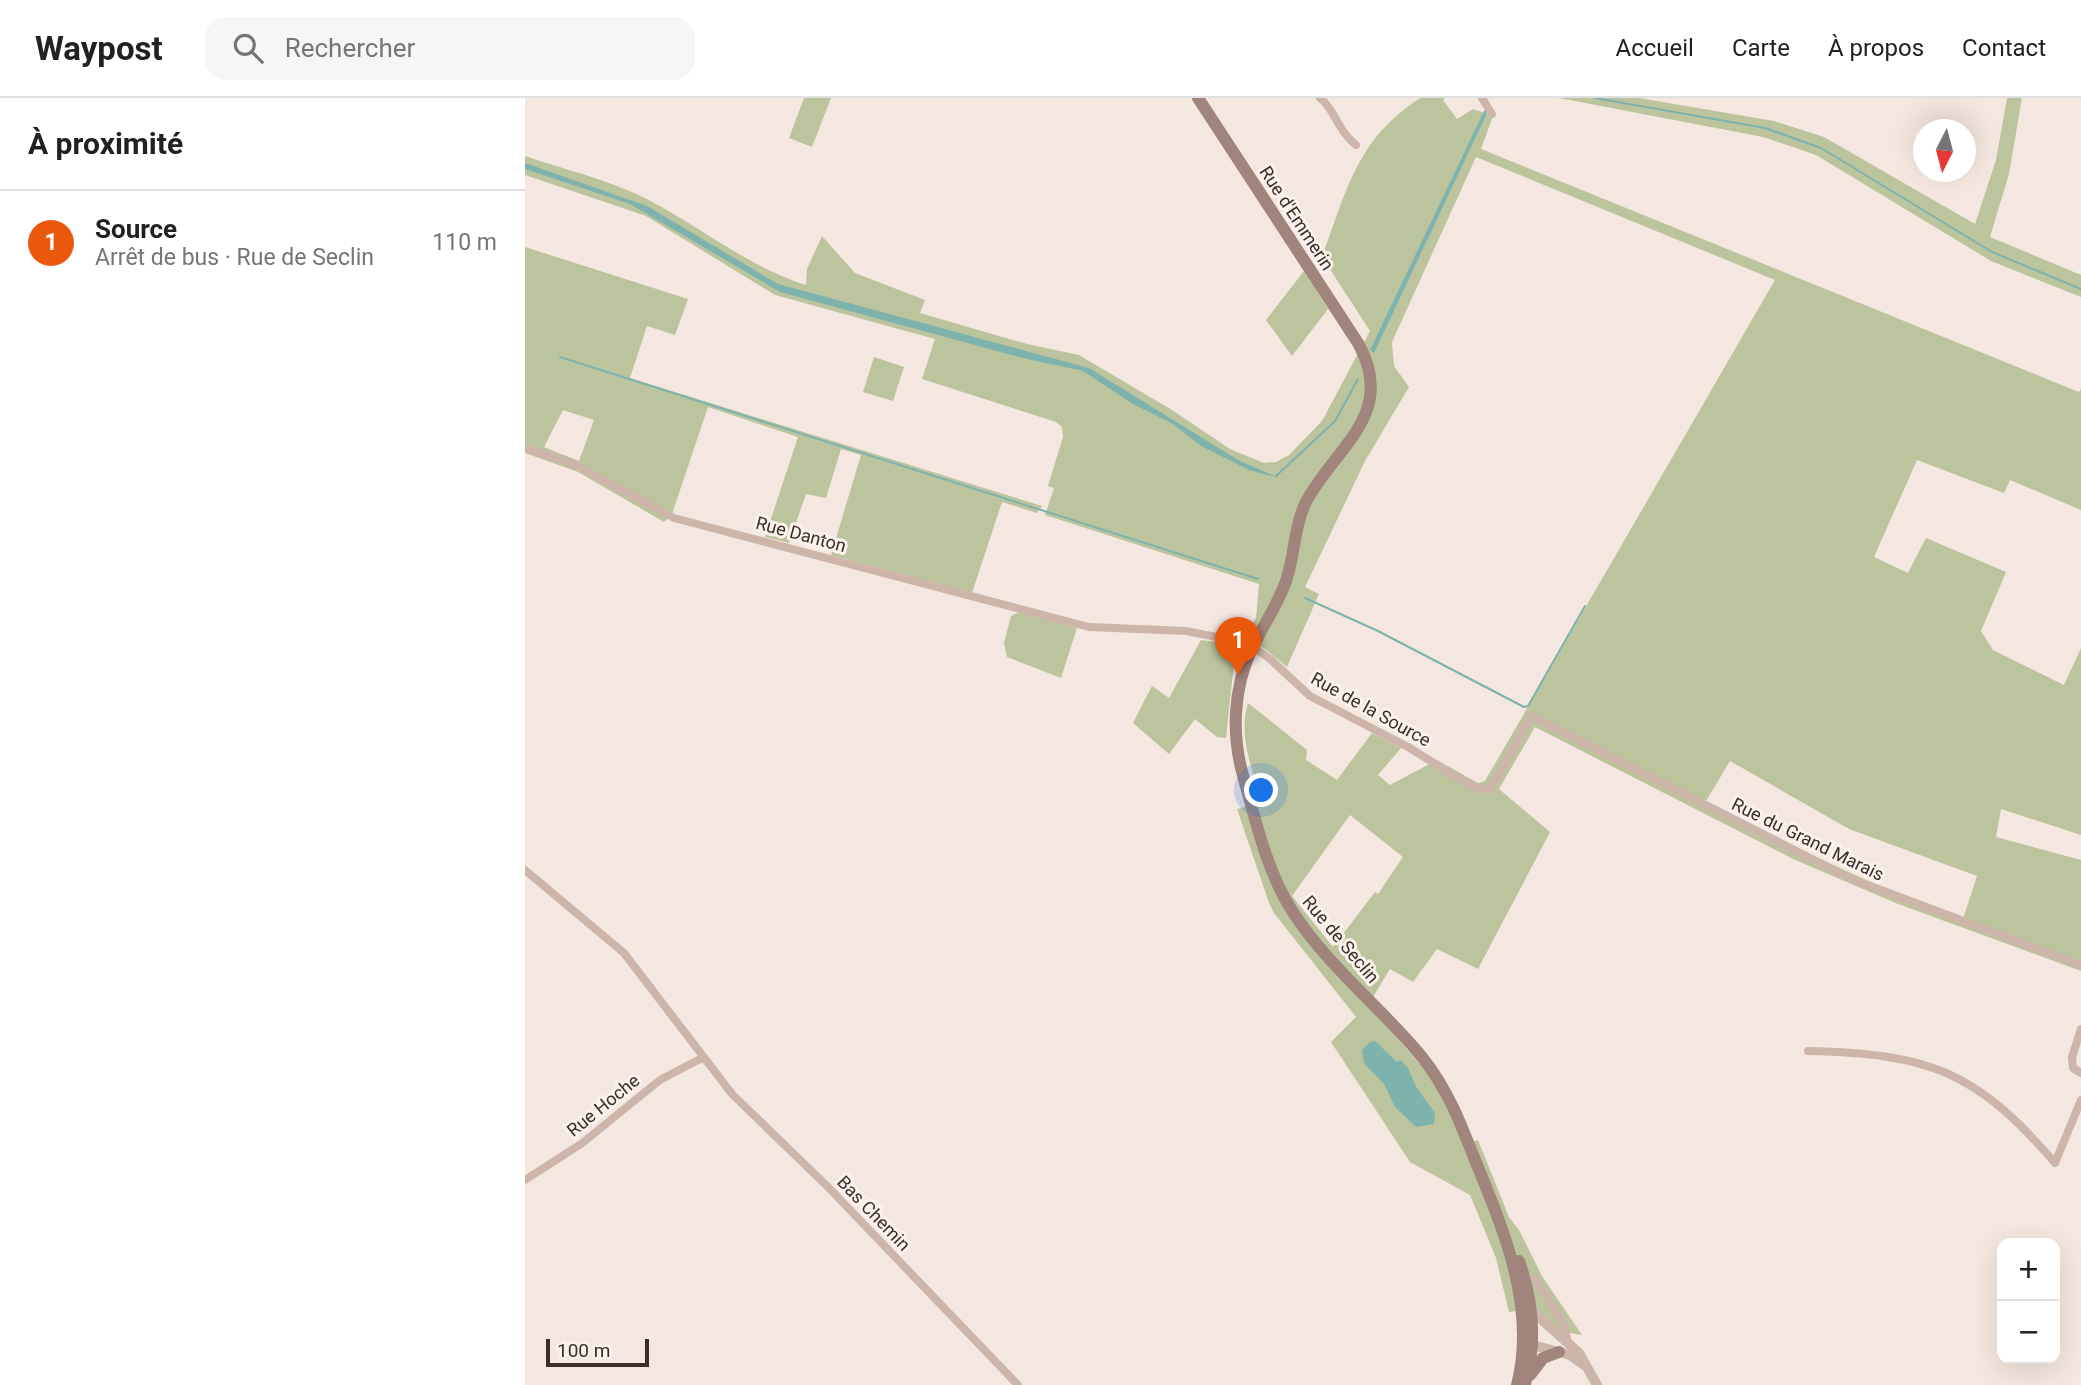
<!DOCTYPE html>
<html lang="fr">
<meta charset="utf-8">
<style>
:root{--surface:#fff;--page:#f6f6f6;--text:#202124;--muted:#757577;--line:#e0e0e0;--accent:#ea580c}
body{margin:0;font-family:Roboto,sans-serif;background:var(--page);color:var(--text)}
.controls{position:absolute;right:21px;bottom:21px;display:grid;overflow:hidden;border-radius:14px;box-shadow:0 7px 28px #0002}
.controls button{width:63px;height:63px;display:grid;place-items:center;padding:0;border:0;border-bottom:2px solid var(--line);background:var(--surface);color:var(--text);font:35px sans-serif}
.compass{position:absolute;left:1388px;top:21px;width:63px;height:63px;border-radius:50%;background:var(--surface);box-shadow:0 7px 28px #0002;rotate:186deg}
.scale{position:absolute;left:21px;bottom:18px;width:103px;box-sizing:border-box;padding-left:7px;border:4px solid #3a2d2a;border-top:0;font-size:19px;line-height:24px;white-space:nowrap;color:#3a2d2a;-webkit-text-stroke:5px #fbf2ec;paint-order:stroke}
.you{position:absolute;left:737px;top:693px;width:24px;height:24px;margin:-18px;border:5px solid #fff;border-radius:50%;background:#1a73e8;box-shadow:0 0 0 10px #1a73e833}
.badge{display:grid;place-items:center;width:46px;height:46px;border-radius:50%;background:var(--accent);color:#fff;font-size:23px;font-weight:700}
.pin{position:absolute;translate:-50% -58px;filter:drop-shadow(0 2px 4px #0008)}
.pin::after{content:'';position:absolute;top:37px;width:24px;height:21px;background:inherit;clip-path:polygon(0 0,100% 0,50% 100%)}
.list{margin:0;padding:0;list-style:none}
h2{display:flex;justify-content:space-between;align-items:center;height:91px;margin:0;padding:0 28px;font-size:30px}
h2 small{font-size:23px;font-weight:400;color:var(--muted)}
.list li{display:grid;grid-template-columns:46px 1fr auto;gap:21px;align-items:center;box-sizing:border-box;height:105px;padding:0 28px;border-top:2px solid var(--line)}
.list b{display:block;font-size:26px;white-space:nowrap}
.list p{margin:0;font-size:23px;white-space:nowrap;color:var(--muted)}
.list em{font-size:23px;font-style:normal;color:var(--muted)}
.icon{flex:none;width:38px;height:38px;fill:none;stroke:currentColor;stroke-width:2;stroke-linecap:round;stroke-linejoin:round}
.map{position:relative;flex:none;width:1556px;height:1287px;overflow:hidden}
header{display:flex;align-items:center;gap:42px;box-sizing:border-box;height:98px;padding:0 35px;background:var(--surface);border-bottom:2px solid var(--line)}
header strong{font-size:33px}
nav{display:flex;gap:38px;margin-inline-start:auto;font-size:24px}
.search{width:490px;height:63px;background:var(--page);display:flex;align-items:center;gap:18px;box-sizing:border-box;padding:0 24px;border-radius:21px;color:var(--muted);font-size:26px}
main{display:flex}
aside{flex:1;background:var(--surface)}
.map>svg:first-child{display:block}
.green{fill:#bcc49e;fill-rule:evenodd}
.water{fill:#7db2ad}
.lines{fill:none;stroke-linecap:round;stroke-linejoin:round}
.stream{stroke:#7db2ad;stroke-width:2}
.minor{stroke:#cdb5aa;stroke-width:8}
.tertiary{stroke:#cdb5aa;stroke-width:10}
.secondary{stroke:#a1847b;stroke-width:12}
.labels{text-anchor:middle;dominant-baseline:central;stroke-width:6;stroke-linejoin:round;paint-order:stroke}
.street-label{font-size:18px;fill:#3a2d2a;stroke:#fbf2ec}
</style>
<header>
<strong>Waypost</strong>
<div class="search"><svg class="icon" aria-label="search" viewBox="0 0 24 24"><circle cx="10" cy="10" r="6"/><path d="M15 15l6 6"/></svg>Rechercher</div>
<nav><a>Accueil</a><a>Carte</a><a>À propos</a><a>Contact</a></nav>
</header>
<main>
<aside>
<h2>À proximité<small></small></h2>
<ul class="list">
<li><span class="badge">1</span><div><b>Source</b><p>Arrêt de bus · Rue de Seclin</p></div><em>110 m</em></li>
</ul>
</aside>
<div class="map">
<svg width="1556" height="1287" viewBox="0 0 1556 1287">
<rect width="100%" height="100%" fill="#f4e7df"/>
<!-- green -->
<g class="green">
<polygon points="279,0 306,0 287,49 264,40"/>
<path d="M895 0H920L918 2 932 21 948 11 968 18 956 51 1554 294 1556 291V412L1485 382 1479 395 1392 362 1349 459 1383 475 1401 440 1481 474 1456 533 1468 552 1539 587 1556 550V737L1476 711 1471 739 1556 762V873L1373 806 1268 761 1010 629 974 691 1025 734 953 871 912 851 888 884 865 871 843 907 908 981 939 1047 953 1042 984 1119 994 1132 1017 1178 1057 1237 1034 1233 993 1213 984 1214 971 1160 945 1097 885 1064 806 944 831 919 749 815 744 805 712 711 737 704C727 670 713 639 723 605L782 652 781 662 812 682 847 635 876 650 853 677 865 687 912 662 953 685 960 683 1250 182 951 59 867 244 869 268 884 289 840 363 780 489 794 496 762 569 740 551 719 539 731 520 734 486 520 417 529 390 523 388 538 339 537 329 531 324 397 281 410 241 250 197 121 118 0 77V58C44 73 90 83 131 106 181 133 226 170 281 187L282 171 297 138 330 175 400 202 395 215 502 246 554 257 647 312 705 351 739 365 751 364 764 357 797 323 845 233 797 159C822 92 831 42 895 0ZM1205 663 1324 731 1452 778 1438 821C1348 789 1265 747 1181 703ZM825 717 878 759 853 796 850 794 808 849 767 798Z"/>
<polygon points="1034,0 1114,0 1249,23 1299,39 1450,126 1471,62 1482,0 1497,0 1484,76 1465,139 1556,177 1556,199 1466,163 1291,57 1238,39"/>
<path d="M0 149 163 201 150 237 122 228 105 280 517 408 512 415 477 404 447 495 306 457 336 357 316 351 301 400 281 396 264 445 240 439 273 339 183 309 147 416 139 424 53 374 0 355ZM38 312 69 322 54 363 19 349Z"/>
<polygon points="779,173 803,211 767,258 741,222"/>
<polygon points="349,259 379,269 368,303 338,294"/>
<polygon points="494,514 552,530 536,580 482,559 479,545 486,518"/>
<polygon points="676,542 707,546 710,555 701,640 692,639 670,621 644,656 608,625 627,588 644,600"/>
</g>
<!-- water -->
<g class="water">
<polygon points="960,11 962,15 849,255 845,252"/>
<polygon points="0,65 122,108 253,186 564,270 713,362 754,380 724,372 676,348 648,326 608,306 558,273 498,260 255,194 105,106 0,71"/>
<polygon points="850,943 872,964 876,962 883,970 891,989 910,1015 909,1026 891,1029 870,1009 859,986 839,965 837,952 845,944"/>
</g>
<g class="lines">
<!-- stream -->
<g class="stream">
<polyline points="1070,0 1240,30 1296,50 1467,154 1556,191"/>
<polyline points="35,259 733,481"/>
<polyline points="751,378 810,323 833,281"/>
<polyline points="780,500 853,533 999,609 1003,608 1060,508"/>
</g>
<!-- minor -->
<g class="minor">
<path d="M795 0C809 10 812 32 831 47"/>
<polyline points="957,0 967,16"/>
<polyline points="0,350 49,366 149,420 564,529 661,533 722,545 744,560 785,598 883,649 948,689 965,692 1006,618 1324,780 1556,867"/>
<polyline points="0,772 99,855 207,996 303,1089 493,1287"/>
<polyline points="1556,931 1547,959 1548,970 1556,975"/>
<path d="M1283 953C1404 956 1450 972 1530 1065L1556 1002"/>
<polyline points="0,1082 56,1046 135,982 177,960"/>
<polyline points="1010,1181 1038,1224 1043,1244"/>
</g>
<!-- tertiary -->
<g class="tertiary">
<polyline points="1006,1212 1054,1255 1072,1287"/>
<polyline points="1000,1245 1045,1257 1059,1267"/>
</g>
<!-- secondary -->
<g class="secondary">
<path d="M673 0 833 245C873 316 810 349 781 404 769 428 770 457 761 483 753 506 738 528 727 550 708 591 706 637 719 681 731 724 742 773 766 811 801 867 856 909 897 959 922 990 936 1026 950 1062 979 1133 1012 1210 992 1287"/>
<path d="M994 1163C1008 1203 1012 1245 1000 1286"/>
<polyline points="1005,1277 1018,1260 1034,1254"/>
</g>
</g>
<g class="labels">
<!-- street labels -->
<g class="street-label">
<text transform="translate(772 120) rotate(57)">Rue d'Emmerin</text>
<text transform="translate(276 436) rotate(15)">Rue Danton</text>
<text transform="translate(846 611) rotate(29)">Rue de la Source</text>
<text transform="translate(1283 741) rotate(26)">Rue du Grand Marais</text>
<text transform="translate(816 841) rotate(50)">Rue de Seclin</text>
<text transform="translate(78 1007) rotate(-39)">Rue Hoche</text>
<text transform="translate(349 1115) rotate(46)">Bas Chemin</text>
</g>
</g>
</svg>
<div class="controls">
<button>+</button>
<button>−</button>
</div>
<svg class="compass" viewBox="-18 -18 36 36"><path d="M0-13l5 13h-10z" fill="#e53935"/><path d="M0 13l5-13h-10z" fill="#757577"/></svg>
<div class="scale">100 m</div>
<div class="you"></div>
<div class="pin badge" style="left:713px;top:577px">1</div>
</div>
</main>
